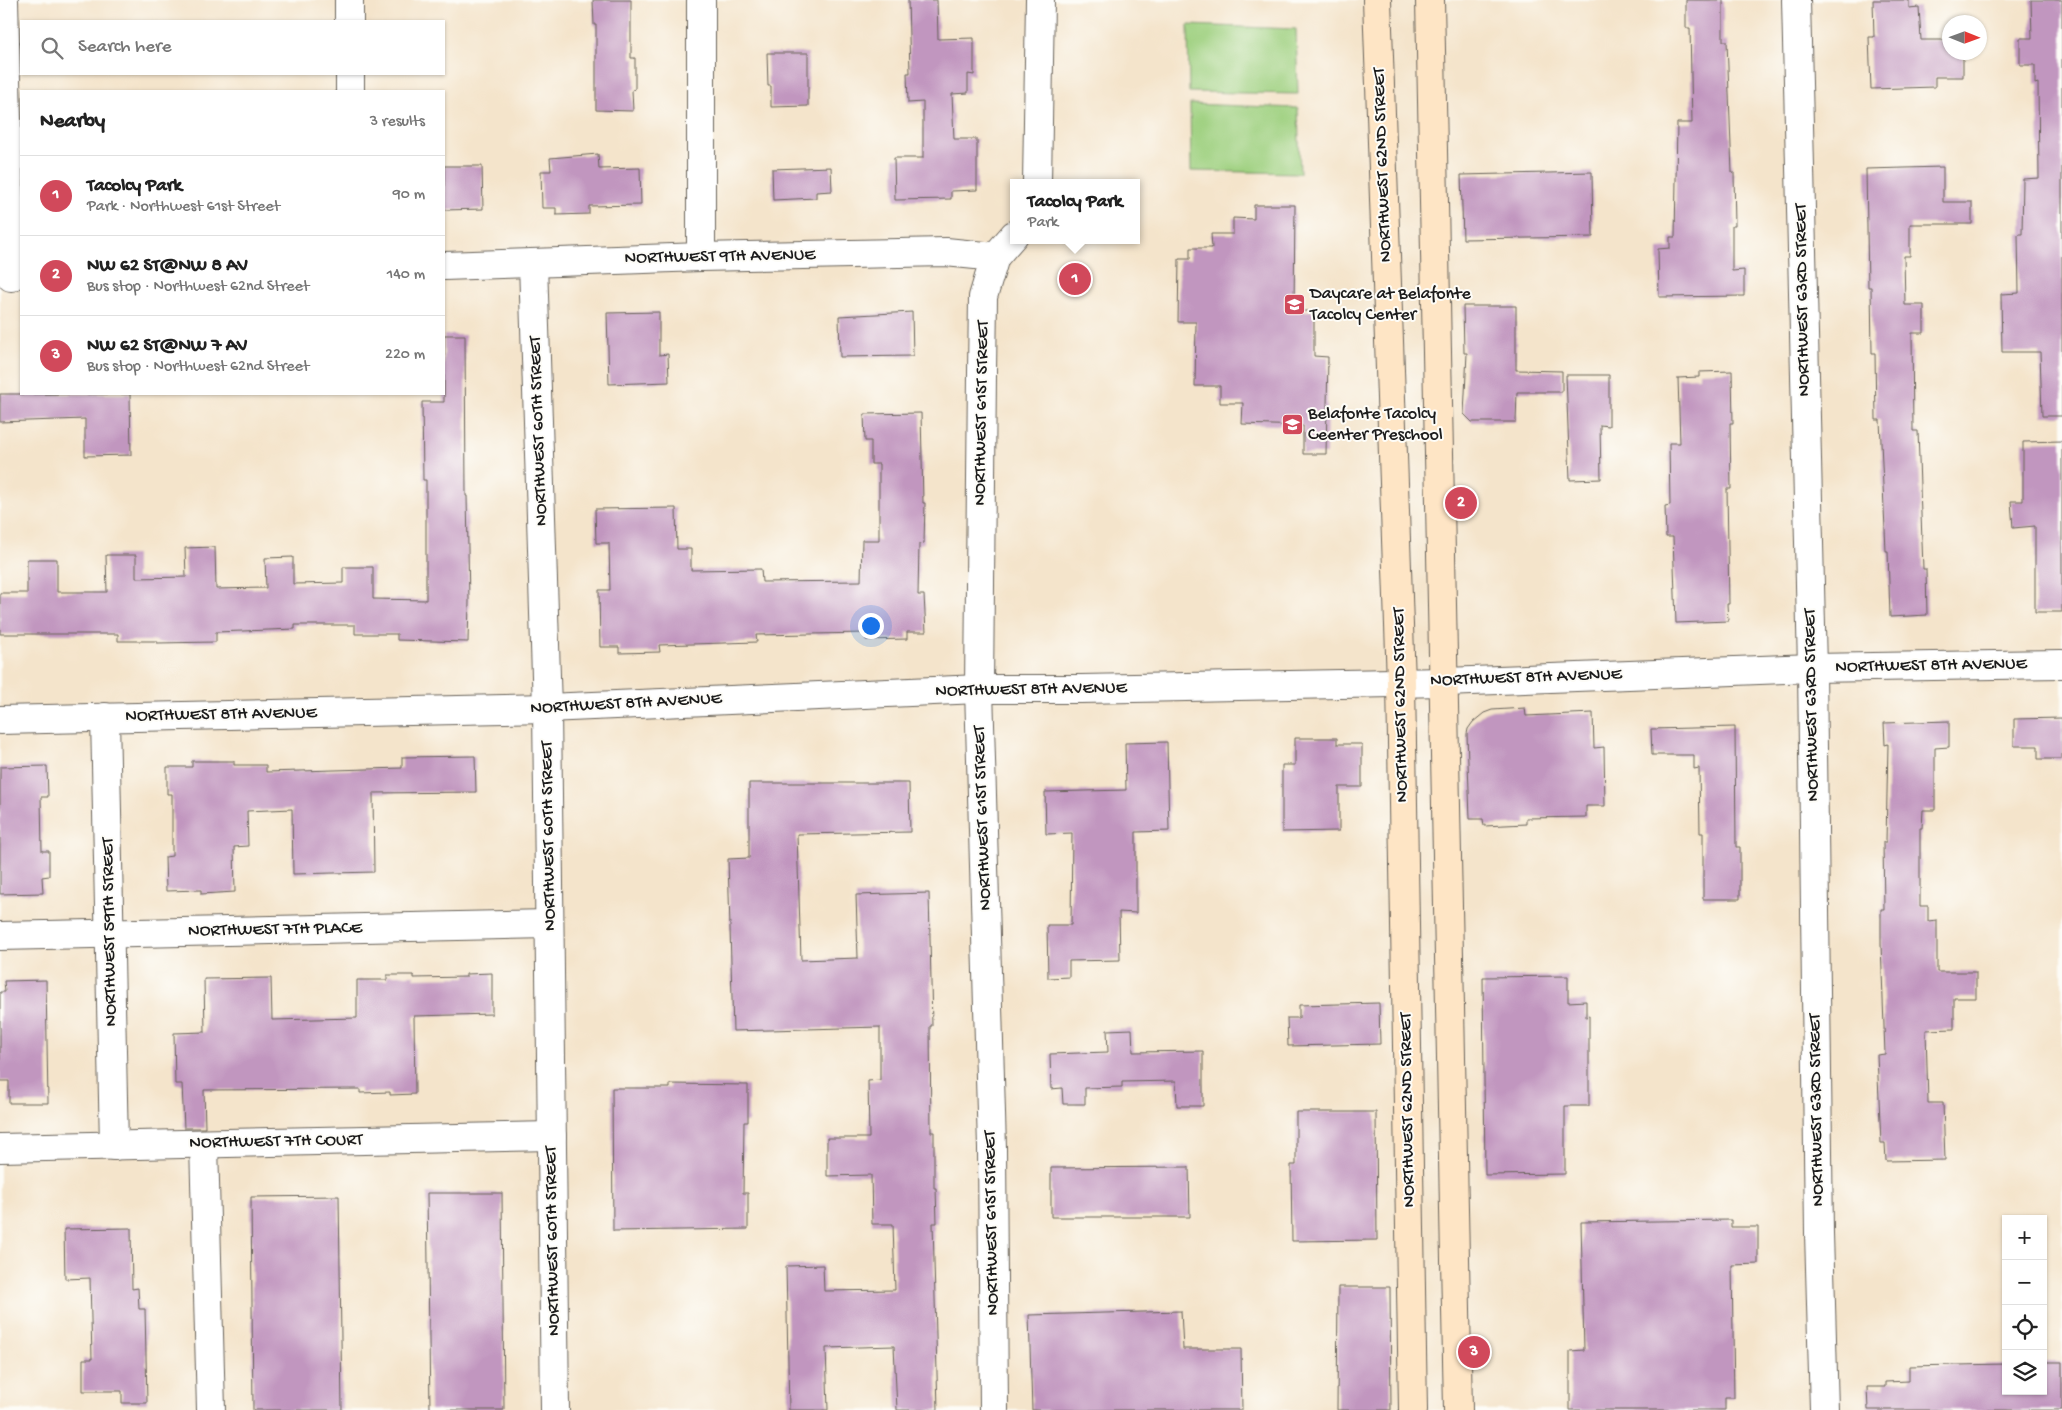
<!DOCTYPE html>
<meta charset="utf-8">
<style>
:root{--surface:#fff;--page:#f2f2f2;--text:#222;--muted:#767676;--line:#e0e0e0;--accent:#d1495b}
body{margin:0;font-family:"Gochi Hand",sans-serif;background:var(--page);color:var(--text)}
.controls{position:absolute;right:15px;bottom:15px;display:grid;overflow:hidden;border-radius:0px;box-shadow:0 1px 4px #0004}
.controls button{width:45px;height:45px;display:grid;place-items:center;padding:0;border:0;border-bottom:1px solid var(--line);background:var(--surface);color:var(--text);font:25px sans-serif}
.compass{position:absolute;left:1942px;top:15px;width:45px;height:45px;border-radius:50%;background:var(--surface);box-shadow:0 1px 4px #0004;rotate:91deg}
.you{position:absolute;left:870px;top:625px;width:18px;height:18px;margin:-12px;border:4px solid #fff;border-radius:50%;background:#1a73e8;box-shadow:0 0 0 8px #1a73e833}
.badge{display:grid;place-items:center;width:32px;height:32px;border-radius:50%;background:var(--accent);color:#fff;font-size:16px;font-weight:700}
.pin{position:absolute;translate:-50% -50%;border:2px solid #fff;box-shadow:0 1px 5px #0006}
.popup{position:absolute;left:1010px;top:179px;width:130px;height:65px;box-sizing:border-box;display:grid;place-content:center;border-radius:0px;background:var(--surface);filter:drop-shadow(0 1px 4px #0005);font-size:16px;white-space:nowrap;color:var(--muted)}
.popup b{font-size:19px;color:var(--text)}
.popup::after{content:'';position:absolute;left:50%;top:100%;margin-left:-10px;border:10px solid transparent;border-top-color:var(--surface)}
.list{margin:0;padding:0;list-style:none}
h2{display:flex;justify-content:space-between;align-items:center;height:65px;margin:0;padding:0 20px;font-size:21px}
h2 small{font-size:16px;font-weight:400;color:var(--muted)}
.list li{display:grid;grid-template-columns:32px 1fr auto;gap:15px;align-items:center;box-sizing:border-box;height:80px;padding:0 20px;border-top:1px solid var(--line)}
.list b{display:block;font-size:19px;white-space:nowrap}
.list p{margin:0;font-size:16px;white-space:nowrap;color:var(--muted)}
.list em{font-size:16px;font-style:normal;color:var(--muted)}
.icon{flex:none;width:28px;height:28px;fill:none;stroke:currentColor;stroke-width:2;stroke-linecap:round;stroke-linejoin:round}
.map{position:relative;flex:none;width:2062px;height:1410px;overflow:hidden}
.search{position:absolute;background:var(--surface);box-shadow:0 1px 4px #0004;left:20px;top:20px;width:425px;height:55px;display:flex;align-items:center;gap:12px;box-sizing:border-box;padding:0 18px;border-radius:0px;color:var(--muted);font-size:19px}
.panel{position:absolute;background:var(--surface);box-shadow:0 1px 4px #0004;left:20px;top:90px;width:425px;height:305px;border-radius:0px}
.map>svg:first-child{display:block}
.green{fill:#9ed07f;stroke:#5d764e}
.building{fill:#c196bf}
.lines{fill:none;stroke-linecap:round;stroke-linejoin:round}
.street-casing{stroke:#686259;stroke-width:30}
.secondary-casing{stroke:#686259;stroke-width:30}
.street{stroke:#fff;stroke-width:28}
.secondary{stroke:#fee5c5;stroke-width:28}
.labels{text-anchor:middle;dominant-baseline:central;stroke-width:4;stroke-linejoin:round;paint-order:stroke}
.street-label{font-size:18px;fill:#1c1c1c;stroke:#fdfcf7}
.poi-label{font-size:18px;fill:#1c1c1c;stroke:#fdfcf7;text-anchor:start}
</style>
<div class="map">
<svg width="2062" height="1410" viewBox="0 0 2062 1410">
<rect width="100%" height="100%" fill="#fdfcf7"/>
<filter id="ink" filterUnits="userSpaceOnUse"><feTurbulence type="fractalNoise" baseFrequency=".02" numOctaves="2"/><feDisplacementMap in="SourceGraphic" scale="10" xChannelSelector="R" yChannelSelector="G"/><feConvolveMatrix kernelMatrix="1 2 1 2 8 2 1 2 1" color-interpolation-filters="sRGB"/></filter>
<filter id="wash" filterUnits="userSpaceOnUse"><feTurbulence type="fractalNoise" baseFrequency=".0096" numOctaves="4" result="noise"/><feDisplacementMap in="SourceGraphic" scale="20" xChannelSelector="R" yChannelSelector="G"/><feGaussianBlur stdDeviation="1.12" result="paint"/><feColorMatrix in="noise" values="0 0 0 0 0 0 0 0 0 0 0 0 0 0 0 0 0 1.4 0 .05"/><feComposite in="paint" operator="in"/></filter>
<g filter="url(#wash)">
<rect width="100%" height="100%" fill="#f4e4cb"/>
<!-- green -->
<g class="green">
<polygon points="1188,25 1296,29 1298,94 1189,92"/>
<polygon points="1190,104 1298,108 1300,173 1191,171"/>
</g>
<g id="blocks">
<!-- building -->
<g class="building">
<polygon points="593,0 631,0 631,58 635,58 635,89 632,90 633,111 596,110 596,25 594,25"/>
<polygon points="908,0 937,0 938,39 974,38 974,75 968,74 968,93 952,94 954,139 977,139 977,190 951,191 951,199 895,200 894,158 923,158 923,102 908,103 907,73 910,73"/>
<polygon points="1686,0 1723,0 1723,41 1727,41 1732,173 1734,173 1735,226 1732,226 1732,271 1744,270 1744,296 1659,297 1658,249 1670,248 1670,237 1675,237 1677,123 1692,123 1690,28 1686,28"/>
<polygon points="1873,0 1909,0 1909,8 1919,7 1921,40 1950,40 1950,52 1963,52 1963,77 1935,77 1935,87 1871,89 1869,37 1874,37"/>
<polygon points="2031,0 2062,0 2062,416 2042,416 2040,352 2002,352 2001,294 2019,293 2018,234 2022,234 2023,179 2039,178 2038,83 2035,84 2035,65 2020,65 2020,38 2032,38"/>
<polygon points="767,53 808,53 808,106 771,107 771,86 768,86"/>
<polygon points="598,154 599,169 640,168 641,205 589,206 589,214 556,215 556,208 542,208 541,171 551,171 550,158"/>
<polygon points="444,166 482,166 483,209 444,210"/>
<polygon points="831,167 832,191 816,192 816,198 773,200 772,169"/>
<polygon points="1943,167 1943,202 1972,202 1972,224 1910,224 1910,256 1904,256 1905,305 1924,305 1924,333 1912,333 1913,431 1918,431 1923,569 1926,569 1927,615 1890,617 1888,551 1886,551 1880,420 1876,420 1875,353 1872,353 1871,287 1868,287 1866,169"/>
<polygon points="1592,172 1593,237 1463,239 1461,175"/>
<polygon points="1254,205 1295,205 1294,311 1314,311 1314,356 1328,357 1326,454 1303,454 1303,426 1242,424 1243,403 1220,403 1220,386 1195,386 1196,322 1178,322 1179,259 1190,259 1190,248 1212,248 1211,234 1233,234 1233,218 1254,219"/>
<polygon points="1463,306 1516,306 1516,370 1562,371 1562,392 1517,392 1516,422 1472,422 1464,414 1467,353 1464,353"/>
<polygon points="659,312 659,355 668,354 669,382 609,384 607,313"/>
<polygon points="912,312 913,356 840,357 839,316"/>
<polygon points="444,335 465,335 466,496 467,496 469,601 468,642 397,640 397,634 355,634 355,625 295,625 295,629 216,632 216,642 157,643 157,641 118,641 118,634 0,634 0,593 27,593 27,559 57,559 57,592 107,592 106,555 136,555 136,578 186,577 185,548 215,547 216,589 266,588 265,558 293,557 293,584 343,583 343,567 373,567 373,599 426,600 426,480 423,480 422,402 444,402"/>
<polygon points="1732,371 1733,423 1730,423 1731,489 1727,489 1729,604 1727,604 1728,621 1676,623 1673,537 1666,537 1665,506 1670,505 1669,443 1680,443 1678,378 1699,377 1699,372"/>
<polygon points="1566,375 1609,375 1609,426 1600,425 1601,479 1570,480"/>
<polygon points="0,394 130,394 131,455 85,456 85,419 0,422"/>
<polygon points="921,413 923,503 925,503 924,543 919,544 918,595 924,595 926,632 907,632 907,639 866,640 866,633 756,635 757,642 659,645 660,652 619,653 619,647 600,647 599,590 610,590 609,543 596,543 595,509 676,508 677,549 691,549 691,570 761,569 762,582 861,581 862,540 879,540 879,464 871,464 871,441 865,441 864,414"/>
<polygon points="2062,441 2062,612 2035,612 2035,526 2013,528 2011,501 2023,501 2023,442"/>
<polygon points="1525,708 1526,716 1593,713 1594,748 1604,747 1605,806 1586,806 1586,817 1526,818 1526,824 1484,826 1483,819 1470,819 1467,734 1468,729 1473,722 1484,713 1492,710"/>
<polygon points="2062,718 2062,759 2038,759 2038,746 2014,746 2014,719"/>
<polygon points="1949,721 1949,747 1935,748 1935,810 1923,810 1922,828 1920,828 1920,906 1928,906 1928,921 1937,920 1937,972 1976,972 1976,998 1954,998 1954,1029 1926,1030 1928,1103 1943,1103 1945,1160 1886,1161 1885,1143 1881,1143 1877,1055 1885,1054 1881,944 1881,909 1884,909 1883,842 1886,842 1888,744 1885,745 1884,723"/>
<polygon points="1735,727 1736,847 1740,847 1740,899 1703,899 1703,833 1700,833 1699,768 1694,769 1694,755 1652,755 1651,729"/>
<polygon points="1295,738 1337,738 1337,744 1362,744 1362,787 1339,787 1339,831 1282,832 1282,765 1295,765"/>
<polygon points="1167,742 1169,831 1136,832 1136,913 1119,912 1120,960 1069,961 1069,977 1048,978 1047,925 1071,925 1072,833 1046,834 1045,792 1126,790 1125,743"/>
<polygon points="475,756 476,792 373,793 374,872 293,874 292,809 247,811 248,846 234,847 235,892 201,894 201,890 166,891 165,857 172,856 172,794 167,794 167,767 192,767 192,761 234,761 234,765 266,765 266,772 402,768 402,757"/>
<polygon points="47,766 48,797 41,797 42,851 49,851 49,876 42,877 43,893 0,894 0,767"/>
<polygon points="749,783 909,783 910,832 797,834 801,960 858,958 856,895 929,893 932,1026 930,1026 931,1132 934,1132 934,1188 936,1188 937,1223 933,1223 938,1410 897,1410 894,1346 826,1348 828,1410 789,1410 786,1266 823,1265 824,1291 895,1290 893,1224 872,1224 871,1175 827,1176 827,1138 869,1138 868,1081 880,1080 880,1027 733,1031 728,859 749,858"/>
<polygon points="492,973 492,1014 414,1016 415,1094 390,1095 390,1092 360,1093 360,1089 204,1090 205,1128 184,1128 182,1084 175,1084 174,1033 205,1032 204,979 271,978 272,1020 357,1018 357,980 387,980 387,975 414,975 414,978 466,977 466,974"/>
<polygon points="1568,976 1568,1002 1586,1001 1586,1017 1589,1016 1589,1106 1565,1106 1565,1174 1485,1175 1483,977"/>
<polygon points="46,980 48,1103 9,1103 9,1081 0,1081 0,992 5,992 4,981"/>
<polygon points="1379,1003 1380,1044 1288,1046 1287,1018 1299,1018 1299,1005"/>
<polygon points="1132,1029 1133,1052 1203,1051 1203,1106 1177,1106 1176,1081 1122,1082 1122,1087 1085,1088 1085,1104 1063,1104 1062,1088 1051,1089 1050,1054 1108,1052 1107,1030"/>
<polygon points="670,1084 748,1085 748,1122 744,1122 743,1193 748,1193 748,1229 613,1231 612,1088 670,1088"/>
<polygon points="1296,1112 1376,1112 1377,1240 1292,1241 1291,1165 1296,1165"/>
<polygon points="1189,1167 1190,1217 1051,1217 1051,1168"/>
<polygon points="427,1193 502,1193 504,1410 430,1410"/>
<polygon points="339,1196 342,1410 253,1410 251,1197"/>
<polygon points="1731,1220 1731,1227 1758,1227 1758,1264 1732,1265 1734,1398 1725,1398 1725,1410 1570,1410 1570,1351 1584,1350 1581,1222"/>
<polygon points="131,1228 132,1289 138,1288 139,1309 145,1309 147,1403 122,1403 122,1391 83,1391 83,1359 92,1359 90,1278 65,1279 64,1229"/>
<polygon points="1338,1287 1390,1287 1391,1410 1337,1410"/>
<polygon points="1181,1311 1183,1349 1241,1349 1242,1410 1032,1410 1029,1315"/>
<polygon points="2043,1362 2062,1362 2062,1410 1868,1410 1867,1387 1885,1387 1885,1382 1909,1381 1909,1366 2006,1364 2006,1391 2043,1391"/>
</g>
</g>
</g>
<g filter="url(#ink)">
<use href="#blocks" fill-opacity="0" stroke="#686259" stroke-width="1"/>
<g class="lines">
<defs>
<g id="street">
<polyline points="4,0 11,277"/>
<polyline points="349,0 349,21"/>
<polyline points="1796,0 1812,668 1819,1233 1824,1410"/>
<polyline points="350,74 350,91"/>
<polyline points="1037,183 1040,0"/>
<polyline points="701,257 701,0"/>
<polyline points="533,263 547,708 555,1410"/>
<polyline points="444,266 701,257 946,252 995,257"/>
<polyline points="105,717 114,1146"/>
<polyline points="0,720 547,708 979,689 1081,689 1445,682 1812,668 2062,664"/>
<polyline points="0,936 549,924"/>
<polyline points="204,1144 211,1410"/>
<polyline points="0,1148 552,1136"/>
<polyline points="994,1410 992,1148 979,689 982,373 983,297 995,257 1014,235"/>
</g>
<g id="secondary">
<polyline points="1377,0 1401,682 1413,1410"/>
<polyline points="1430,0 1458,1410"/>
</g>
</defs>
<!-- street casing -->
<use href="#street" class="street-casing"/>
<!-- secondary casing -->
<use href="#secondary" class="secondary-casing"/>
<!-- street -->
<use href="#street" class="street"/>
<!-- secondary -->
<use href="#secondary" class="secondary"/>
</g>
</g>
<!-- icons -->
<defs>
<symbol id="school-square" viewBox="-11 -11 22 22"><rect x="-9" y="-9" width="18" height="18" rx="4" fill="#d1495b" stroke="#fdfcf7"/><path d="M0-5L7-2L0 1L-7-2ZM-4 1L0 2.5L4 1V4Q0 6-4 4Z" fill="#fff"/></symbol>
</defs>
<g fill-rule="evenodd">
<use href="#school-square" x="1282" y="292" width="25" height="25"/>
<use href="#school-square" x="1280" y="412" width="25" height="25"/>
</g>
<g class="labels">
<!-- street labels -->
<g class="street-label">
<text transform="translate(1383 165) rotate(-92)">NORTHWEST 62ND STREET</text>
<text transform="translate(720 257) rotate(-1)">NORTHWEST 9TH AVENUE</text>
<text transform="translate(1803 300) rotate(-91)">NORTHWEST 63RD STREET</text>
<text transform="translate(982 413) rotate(-89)">NORTHWEST 61ST STREET</text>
<text transform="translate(539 431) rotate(-92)">NORTHWEST 60TH STREET</text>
<text transform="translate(1931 666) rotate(-1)">NORTHWEST 8TH AVENUE</text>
<text transform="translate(1526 678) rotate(-2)">NORTHWEST 8TH AVENUE</text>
<text transform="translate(1031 690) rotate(-1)">NORTHWEST 8TH AVENUE</text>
<text transform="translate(626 704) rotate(-3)">NORTHWEST 8TH AVENUE</text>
<text transform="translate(1401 705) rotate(-91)">NORTHWEST 62ND STREET</text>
<text transform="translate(1812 705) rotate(-91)">NORTHWEST 63RD STREET</text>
<text transform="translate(221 715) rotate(-1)">NORTHWEST 8TH AVENUE</text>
<text transform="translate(983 818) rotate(-92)">NORTHWEST 61ST STREET</text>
<text transform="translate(549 836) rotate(-91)">NORTHWEST 60TH STREET</text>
<text transform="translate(275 930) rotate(-1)">NORTHWEST 7TH PLACE</text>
<text transform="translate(110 932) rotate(-91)">NORTHWEST 59TH STREET</text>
<text transform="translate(1408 1110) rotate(-91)">NORTHWEST 62ND STREET</text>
<text transform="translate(1817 1110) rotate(-91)">NORTHWEST 63RD STREET</text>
<text transform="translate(276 1142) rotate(-1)">NORTHWEST 7TH COURT</text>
<text transform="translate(992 1223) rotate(-91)">NORTHWEST 61ST STREET</text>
<text transform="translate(553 1241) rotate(-91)">NORTHWEST 60TH STREET</text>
</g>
<!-- poi labels -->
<g class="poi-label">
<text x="1310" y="294">Daycare at Belafonte<tspan x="1310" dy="21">Tacolcy Center</tspan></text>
<text x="1308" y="414">Belafonte Tacolcy<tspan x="1308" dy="21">Ceenter Preschool</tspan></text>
</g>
</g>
</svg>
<div class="controls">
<button>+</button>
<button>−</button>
<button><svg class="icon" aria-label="locate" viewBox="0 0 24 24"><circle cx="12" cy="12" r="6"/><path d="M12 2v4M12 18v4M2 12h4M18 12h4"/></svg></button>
<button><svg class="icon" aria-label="layers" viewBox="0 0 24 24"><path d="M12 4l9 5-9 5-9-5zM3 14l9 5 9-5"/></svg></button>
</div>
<svg class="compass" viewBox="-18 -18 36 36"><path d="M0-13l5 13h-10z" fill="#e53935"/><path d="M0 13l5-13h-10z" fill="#767676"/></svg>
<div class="you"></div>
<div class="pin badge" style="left:1075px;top:279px">1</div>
<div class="popup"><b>Tacolcy Park</b>Park</div>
<div class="pin badge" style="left:1461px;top:503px">2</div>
<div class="pin badge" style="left:1474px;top:1352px">3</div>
<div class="search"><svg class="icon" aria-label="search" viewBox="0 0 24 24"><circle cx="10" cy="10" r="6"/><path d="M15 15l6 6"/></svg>Search here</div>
<section class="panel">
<h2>Nearby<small>3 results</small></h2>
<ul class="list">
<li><span class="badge">1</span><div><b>Tacolcy Park</b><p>Park · Northwest 61st Street</p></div><em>90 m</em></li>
<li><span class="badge">2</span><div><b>NW 62 ST@NW 8 AV</b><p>Bus stop · Northwest 62nd Street</p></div><em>140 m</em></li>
<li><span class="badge">3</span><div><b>NW 62 ST@NW 7 AV</b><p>Bus stop · Northwest 62nd Street</p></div><em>220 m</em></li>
</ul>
</section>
</div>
